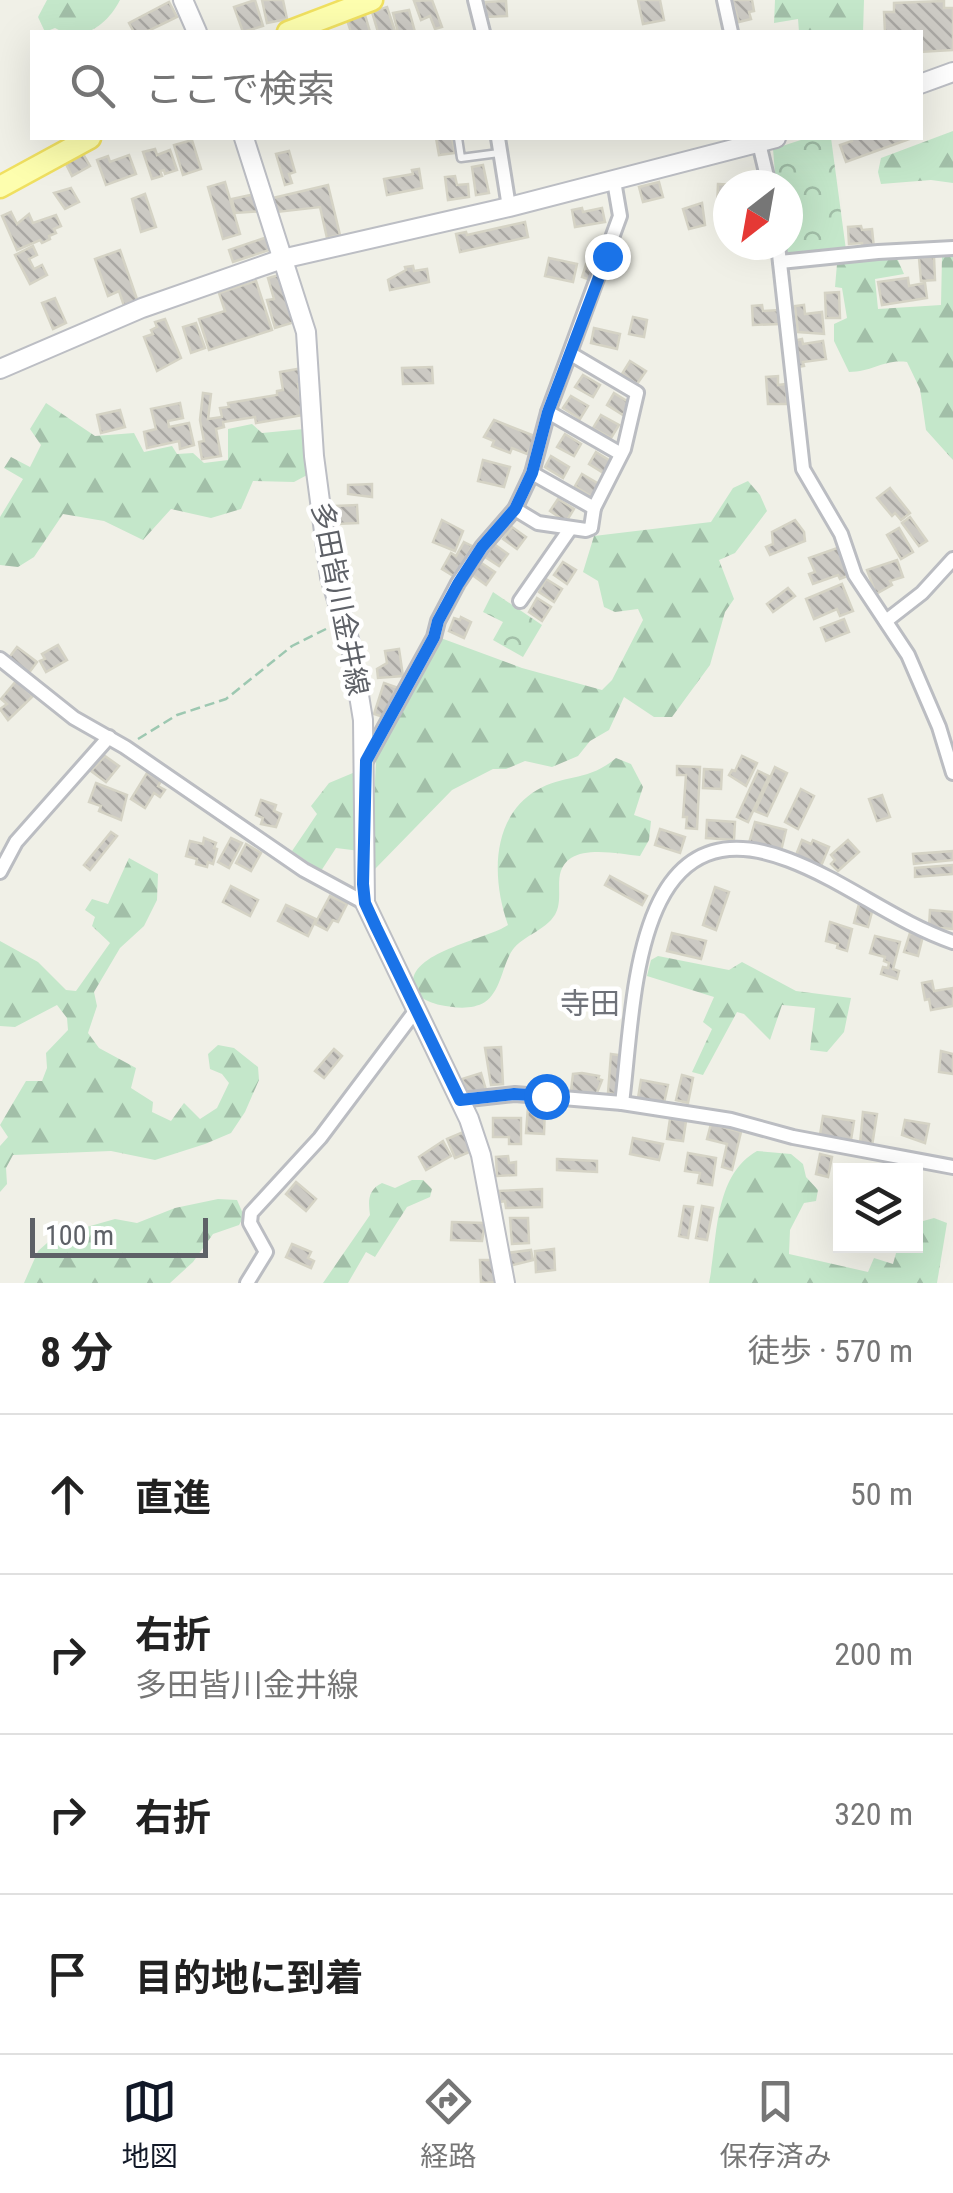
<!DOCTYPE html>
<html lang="ja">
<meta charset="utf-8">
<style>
:root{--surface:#fff;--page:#f2f2f2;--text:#222;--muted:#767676;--line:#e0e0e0;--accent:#111827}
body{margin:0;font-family:"Roboto Condensed","Noto Sans JP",sans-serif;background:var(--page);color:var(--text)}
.controls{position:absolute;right:30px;bottom:30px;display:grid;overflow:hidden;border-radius:0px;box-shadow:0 10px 40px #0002}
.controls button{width:90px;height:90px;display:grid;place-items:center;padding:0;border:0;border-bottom:2px solid var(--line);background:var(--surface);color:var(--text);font:50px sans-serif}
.compass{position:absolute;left:713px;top:170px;width:90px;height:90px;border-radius:50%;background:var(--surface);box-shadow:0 10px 40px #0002;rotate:211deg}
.scale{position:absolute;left:30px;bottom:25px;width:178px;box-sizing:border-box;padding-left:10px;border:5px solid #5e6167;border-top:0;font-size:28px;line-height:35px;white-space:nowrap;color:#5e6167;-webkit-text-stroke:8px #fff;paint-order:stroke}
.stop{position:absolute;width:30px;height:30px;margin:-22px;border:8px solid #1a73e8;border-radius:50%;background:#fff}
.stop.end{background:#1a73e8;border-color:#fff;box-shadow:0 2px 10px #0008}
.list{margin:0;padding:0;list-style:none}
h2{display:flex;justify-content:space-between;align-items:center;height:130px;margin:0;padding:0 40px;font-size:42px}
h2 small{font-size:32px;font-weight:400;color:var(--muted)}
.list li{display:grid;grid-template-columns:65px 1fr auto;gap:30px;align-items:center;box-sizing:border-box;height:160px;padding:0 40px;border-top:2px solid var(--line)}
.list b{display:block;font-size:38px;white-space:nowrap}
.list p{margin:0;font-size:32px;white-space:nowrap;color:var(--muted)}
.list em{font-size:32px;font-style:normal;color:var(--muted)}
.icon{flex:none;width:55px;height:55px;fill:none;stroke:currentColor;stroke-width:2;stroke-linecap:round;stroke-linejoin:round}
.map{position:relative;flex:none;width:953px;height:1283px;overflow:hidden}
.search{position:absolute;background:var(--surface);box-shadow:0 10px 40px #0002;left:30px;right:30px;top:30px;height:110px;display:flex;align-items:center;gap:25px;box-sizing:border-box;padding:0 35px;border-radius:0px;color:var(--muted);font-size:38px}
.sheet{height:770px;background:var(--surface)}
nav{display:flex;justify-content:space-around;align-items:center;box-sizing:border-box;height:140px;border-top:2px solid var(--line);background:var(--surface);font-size:28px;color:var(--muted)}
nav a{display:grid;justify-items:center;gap:5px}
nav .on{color:var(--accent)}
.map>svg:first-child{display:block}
.forest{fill:url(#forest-firs)}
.park{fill:url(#park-crowns)}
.building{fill:url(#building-back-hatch);stroke:#d5d3c5;stroke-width:2.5}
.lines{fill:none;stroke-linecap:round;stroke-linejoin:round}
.lane-casing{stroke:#bbbdc2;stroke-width:11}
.street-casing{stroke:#bbbdc2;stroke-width:18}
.secondary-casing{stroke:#bcbec4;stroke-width:22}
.primary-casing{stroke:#f0e060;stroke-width:25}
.path{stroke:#9dc8b1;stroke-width:2.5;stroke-dasharray:10 5;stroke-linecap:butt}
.lane{stroke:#fff;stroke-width:6}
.street{stroke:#fff;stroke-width:12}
.secondary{stroke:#fff;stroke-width:18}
.primary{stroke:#fdfeae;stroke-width:20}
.route{stroke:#1a73e8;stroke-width:12}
.labels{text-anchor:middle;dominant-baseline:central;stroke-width:9;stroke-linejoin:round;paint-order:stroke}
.street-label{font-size:28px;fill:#5e6167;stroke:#fff}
.neighbourhood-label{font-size:30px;fill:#6f7279;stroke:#fff}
</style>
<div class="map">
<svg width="953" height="1283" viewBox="0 0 953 1283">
<defs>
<pattern id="forest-firs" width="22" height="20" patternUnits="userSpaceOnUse" patternTransform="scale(2.5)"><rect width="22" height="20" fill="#c4e7ca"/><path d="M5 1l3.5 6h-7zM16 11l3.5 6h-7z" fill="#a2bfa8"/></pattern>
<pattern id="park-crowns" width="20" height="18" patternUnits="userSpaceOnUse" patternTransform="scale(2.5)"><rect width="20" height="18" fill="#c4e7ca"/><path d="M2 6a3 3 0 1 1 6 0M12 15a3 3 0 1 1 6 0" fill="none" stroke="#a2bfa8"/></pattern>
<pattern id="building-back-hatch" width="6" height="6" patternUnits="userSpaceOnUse" patternTransform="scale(2.5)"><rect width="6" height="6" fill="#cccac4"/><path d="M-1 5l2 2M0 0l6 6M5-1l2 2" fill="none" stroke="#a9a7a3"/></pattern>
</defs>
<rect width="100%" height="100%" fill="#f0f0e7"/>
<!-- forest -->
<g class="forest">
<path d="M47 0H120C108 24 82 45 55 28L45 32 38 17Z"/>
<polygon points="775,0 864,0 863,32 799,32 798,19 774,23"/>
<polygon points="953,131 953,183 931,180 881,184 878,172 881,158"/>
<path d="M953 256V460L926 430 920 389 907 362C883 359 873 372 849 372L834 341V324L847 318 842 288 835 287 837 264 897 258 904 274 875 279 878 309 941 305 942 257Z"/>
<polygon points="46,403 95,436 134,433 144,452 172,446 177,454 193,453 204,463 228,460 228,429 252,424 262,433 304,429 309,474 294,482 253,481 241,509 211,518 171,509 143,540 104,521 63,514 34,557 18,567 0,565 0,517 23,479 4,468 11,457 30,467 41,445 30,429"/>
<polygon points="748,481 760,495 767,511 735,553 719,560 734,599 725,612 710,665 672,717 654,717 624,697 609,730 590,741 578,756 552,767 525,761 506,769 493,769 452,790 375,869 371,865 376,760 438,637 522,668 602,690 612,680 643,620 638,609 615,612 604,607 598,581 583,572 594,536 711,522 733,488"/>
<path d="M616 758 631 764 643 787 634 815 651 821 649 840 640 856C621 854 588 847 571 858 553 870 562 890 558 907 553 928 527 933 514 948 502 963 502 990 485 1002 472 1010 455 1008 440 1005 428 1002 414 997 413 982 413 951 488 939 508 925 492 880 490 818 537 790 564 774 588 782 616 758Z"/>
<polygon points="360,770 360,851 336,848 321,871 292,851 317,814 311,806 329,783"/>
<polygon points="129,858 158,874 157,900 144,926 120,948 94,992 97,1006 88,1033 99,1048 136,1068 131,1088 153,1102 152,1112 171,1121 184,1103 200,1119 217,1108 229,1083 222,1074 210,1069 208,1054 218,1045 234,1048 258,1067 259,1080 245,1112 231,1133 205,1144 155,1160 111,1151 13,1155 6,1168 7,1184 0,1192 0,1146 8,1137 0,1125 26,1081 42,1081 47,1068 46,1053 68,1030 67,1018 57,1005 15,1027 0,1026 0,941 38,962 66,990 76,991 110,943 92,926 95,917 85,910 92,899 108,904"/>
<polygon points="658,956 729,970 742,962 796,991 851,998 844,1032 827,1052 810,1050 815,1008 782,1005 770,1040 744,1014 737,1012 703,1075 692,1072 712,1029 703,1022 714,997 647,976 651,960"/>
<path d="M757 1151 791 1154 803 1164 806 1177 818 1190 816 1201 804 1203 790 1230 789 1254 868 1272 874 1258 893 1264 898 1246H916V1223L934 1218 947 1223 937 1283H709C718 1239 713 1176 757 1151Z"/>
<path d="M412 1180H423L432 1189 430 1197 407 1207 375 1257 366 1252 348 1283H323L370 1215C368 1200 368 1190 382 1183L395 1188Z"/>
<polygon points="218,1199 237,1200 244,1216 239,1225 213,1234 193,1262 170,1283 24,1283 38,1251 55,1236 115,1219 137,1223 175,1208"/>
</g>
<!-- park -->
<g class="park">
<polygon points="807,138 831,138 846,250 792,255 786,251 788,185 776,185 773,149"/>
<polygon points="493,592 542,625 523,657 493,640 503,622 483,612"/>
</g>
<!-- building -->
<g class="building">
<polygon points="255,0 263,26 243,32 234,7"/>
<polygon points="262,0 283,0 287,19 267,23"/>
<polygon points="432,0 442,27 435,29 430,16 421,20 414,1"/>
<polygon points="638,0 660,0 664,20 643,24"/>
<polygon points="732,0 752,0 754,11 749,12 751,19 739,22"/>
<polygon points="506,1 507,16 485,17 485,2"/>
<polygon points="944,1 944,8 953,8 953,50 920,52 920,32 885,32 884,12 894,12 894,3"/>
<polygon points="169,2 177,17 146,32 134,32 129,23"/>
<polygon points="387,7 395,31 378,32 372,12"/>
<polygon points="409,10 415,32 398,32 393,13"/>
<polygon points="365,15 370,32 351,32 347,20"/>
<polygon points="436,138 452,138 455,153 439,155"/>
<polygon points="851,138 912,138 846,162 840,145 852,141"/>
<polygon points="192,140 201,169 183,175 174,145"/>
<polygon points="155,149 157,155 170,150 177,170 165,174 164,170 160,171 162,176 152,179 143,152"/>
<polygon points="289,151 295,172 289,174 292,183 285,185 276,154"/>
<polygon points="83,154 90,166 72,176 66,164"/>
<polygon points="129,155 136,174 106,185 97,160 108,156 110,162"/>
<polygon points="483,165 489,193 476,195 472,167"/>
<polygon points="419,169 422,188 387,195 384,179 413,174 412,170"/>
<polygon points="455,176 457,185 468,184 469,197 448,200 445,177"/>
<polygon points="225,182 240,234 223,239 208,187"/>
<polygon points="659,182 663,197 643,202 639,187"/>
<polygon points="718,184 736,185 728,185 728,208 717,208"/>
<polygon points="328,185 340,235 327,238 320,207 277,212 273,198"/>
<polygon points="71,188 79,202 65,209 54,193"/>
<polygon points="259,193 263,211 235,213 232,199"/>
<polygon points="145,194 156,227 141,232 132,199"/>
<polygon points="702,203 705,225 689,229 683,209"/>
<polygon points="582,208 583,212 602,208 605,222 575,227 572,210"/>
<polygon points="11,212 17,224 29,214 33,223 56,215 61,226 54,229 56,233 49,236 50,239 42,243 40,240 17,250 2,216"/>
<polygon points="525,222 528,237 460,252 456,234 466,232 467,235"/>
<polygon points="861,226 862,230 872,229 874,248 862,249 862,243 849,244 848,227"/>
<polygon points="267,237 272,249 233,262 229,250"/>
<polygon points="593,243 604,247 593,281 582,277"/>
<polygon points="33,246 37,255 29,259 34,269 42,265 47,275 30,284 15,255"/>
<polygon points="120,250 138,302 124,306 119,291 108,296 95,259"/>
<polygon points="934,257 935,280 921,281 919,258"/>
<polygon points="549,258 577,264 573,282 545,276"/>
<polygon points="413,266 414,271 427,269 429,282 390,290 388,280 406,270 405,267"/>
<polygon points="279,275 295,322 275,328 267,300 274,299 268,278"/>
<polygon points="908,278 909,286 925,283 927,298 882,305 878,282"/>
<polygon points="256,281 272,330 209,350 199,319 225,311 219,293"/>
<polygon points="839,292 840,318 826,318 825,293"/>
<polygon points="55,298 66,323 53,329 42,303"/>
<polygon points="762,305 763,311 779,310 780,324 753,325 752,306"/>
<polygon points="804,305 805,314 822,312 824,334 798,332 795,306"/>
<polygon points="633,317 647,320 644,337 629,334"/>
<polygon points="165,319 181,358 157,371 144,337 153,334 151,330 157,327 155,322"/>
<polygon points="196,323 205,348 191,353 183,327"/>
<polygon points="594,328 620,334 617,349 591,343"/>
<polygon points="802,339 803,344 823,341 826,359 803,362 804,366 797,367 793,341"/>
<polygon points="630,361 646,371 637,384 622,374"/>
<polygon points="432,367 433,383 403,384 402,368"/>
<polygon points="303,368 306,383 298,384 303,415 256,423 255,417 223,422 224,427 216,429 221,456 202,459 199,442 204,441 200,420 203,393 211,394 208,419 222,417 220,408 229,407 228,403 277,395 277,391 283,390 280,372"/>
<polygon points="583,375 600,385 593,397 575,387"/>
<polygon points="778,376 778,385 786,384 787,404 768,404 766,377"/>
<polygon points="614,393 630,403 623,415 607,405"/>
<polygon points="571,396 588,406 580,419 563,408"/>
<polygon points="180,403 183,418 168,421 169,427 189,423 194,445 180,449 179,441 147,448 144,432 156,429 151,409"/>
<polygon points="120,410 125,427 101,433 97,415"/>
<polygon points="601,415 619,425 611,438 593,428"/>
<polygon points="494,420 537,437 527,454 512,448 510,453 492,446 494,441 484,437"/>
<polygon points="565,434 581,444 574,456 557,447"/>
<polygon points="596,452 612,462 605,474 589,464"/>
<polygon points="551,456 569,467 563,478 545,467"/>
<polygon points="483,460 510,467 504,487 478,481"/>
<polygon points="582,474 599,484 592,497 575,486"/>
<polygon points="372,484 372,497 348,494 348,485"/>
<polygon points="890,488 910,513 901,520 895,513 892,516 877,498"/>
<polygon points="558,499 574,509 566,522 550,511"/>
<polygon points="357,505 358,523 336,524 335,506"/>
<polygon points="910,517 927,541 919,546 902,523"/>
<polygon points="442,520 463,531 455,551 433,542"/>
<polygon points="795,520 804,532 805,541 770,555 766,547 773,544 772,532"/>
<polygon points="512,527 526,537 517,549 503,539"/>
<polygon points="899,528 913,552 901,559 887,535"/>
<polygon points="464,542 472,546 455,577 442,569 451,553 456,556"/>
<polygon points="494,544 508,554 499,566 485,557"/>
<polygon points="840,547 850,575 840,579 838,575 813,584 809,574 815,572 809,558"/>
<polygon points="897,560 903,577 890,581 892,585 876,594 867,570"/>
<polygon points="480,562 495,572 486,585 471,574"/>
<polygon points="563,562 576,570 567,584 554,575"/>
<polygon points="546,579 562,589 554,602 539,592"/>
<polygon points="842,584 853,611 840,616 837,609 814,619 806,599"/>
<polygon points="788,588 795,596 773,612 767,604"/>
<polygon points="537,598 551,607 542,621 529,612"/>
<polygon points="461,617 471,622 464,638 449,631 454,618 460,620"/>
<polygon points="844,619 849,632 826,641 821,628"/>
<polygon points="58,645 67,660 46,672 40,661 45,659 42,654"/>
<polygon points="17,647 37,662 28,674 8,659"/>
<polygon points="399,649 403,676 378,678 377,669 387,663 385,651"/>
<polygon points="16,681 33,696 8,720 0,709 7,704 1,699"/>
<polygon points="384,683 401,689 399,693 394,692 386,718 374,714"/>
<polygon points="105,756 119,766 106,782 91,771"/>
<polygon points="742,756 757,763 746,786 729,775 732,770 735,771"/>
<polygon points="677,766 700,767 697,829 686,828 687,817 683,817 686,775 677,775"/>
<polygon points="775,767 787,773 767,816 755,811"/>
<polygon points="704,769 722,770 721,789 703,788"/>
<polygon points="758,771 769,776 748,822 737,817"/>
<polygon points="147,773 161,781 158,786 165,790 160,797 154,793 145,808 131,799"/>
<polygon points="96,783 127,795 121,820 99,811 101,806 89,802"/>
<polygon points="801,789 814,796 798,829 785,822"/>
<polygon points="882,795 890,817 877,821 869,799"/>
<polygon points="261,800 276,805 274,811 281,814 276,827 261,824 263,818 256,815"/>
<polygon points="707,820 735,822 734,840 706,838"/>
<polygon points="755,822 786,830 781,851 749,843"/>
<polygon points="660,829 685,837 680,853 655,845"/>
<polygon points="111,832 117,836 90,870 84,865"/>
<polygon points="204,838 216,843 214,848 217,849 213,864 208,862 207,867 196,864 197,859 186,856 190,841 203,844"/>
<polygon points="231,838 242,843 229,868 218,862"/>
<polygon points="802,840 811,844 813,840 829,847 821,866 796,855"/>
<polygon points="848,840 859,852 838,871 831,864 835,860 831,855"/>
<polygon points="246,844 261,853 251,871 236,863"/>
<polygon points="953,851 953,860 914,864 913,854"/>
<polygon points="953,865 953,874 915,877 915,868"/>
<polygon points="610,876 647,896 642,905 605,885"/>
<polygon points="231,886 258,900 250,916 223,902"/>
<polygon points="715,887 729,892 716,930 703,925"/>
<polygon points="330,896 347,904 338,922 333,920 327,930 315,924"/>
<polygon points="859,904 873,908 868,927 854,923"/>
<polygon points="286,905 316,919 308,936 278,921"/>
<polygon points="930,910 953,912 953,929 929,927"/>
<polygon points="830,922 852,929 847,951 837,948 838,944 826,941"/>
<polygon points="672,933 706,941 701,959 667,951"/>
<polygon points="910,933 923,936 918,956 904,952"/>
<polygon points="875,936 900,942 893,969 899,971 897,979 881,974 883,967 888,968 889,963 884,961 885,957 870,953"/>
<polygon points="932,981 934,991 953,988 953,1006 931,1010 929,999 925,1000 922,983"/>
<polygon points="501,1047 503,1084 491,1085 485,1048"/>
<polygon points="334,1049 342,1056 324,1078 315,1071"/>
<polygon points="941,1051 953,1054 953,1074 939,1072"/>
<polygon points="611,1054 626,1056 620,1095 608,1093"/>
<polygon points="481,1073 486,1090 466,1092 462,1079"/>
<polygon points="582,1073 599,1076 598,1079 602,1080 596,1095 571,1091 573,1074"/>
<polygon points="682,1075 693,1078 688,1103 676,1100"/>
<polygon points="641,1080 668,1085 664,1103 638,1098"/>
<polygon points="528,1107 545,1108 544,1134 526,1133"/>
<polygon points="863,1112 877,1114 872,1146 860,1144"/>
<polygon points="823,1116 854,1121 851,1140 820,1135"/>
<polygon points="493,1118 521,1118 521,1144 509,1144 509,1137 493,1137"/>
<polygon points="670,1119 686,1121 683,1141 667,1139"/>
<polygon points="905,1120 929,1124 925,1143 902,1135"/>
<polygon points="711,1124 741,1132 732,1170 722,1167 727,1144 707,1139"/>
<polygon points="466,1131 474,1150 455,1158 447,1139"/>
<polygon points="633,1138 663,1144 659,1160 630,1154"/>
<polygon points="443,1141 451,1156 426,1170 419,1157"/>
<polygon points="688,1153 716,1158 712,1185 698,1183 700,1173 685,1171"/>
<polygon points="820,1154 832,1157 828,1177 816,1174"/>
<polygon points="508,1156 509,1163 516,1162 516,1175 497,1176 496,1157"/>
<polygon points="557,1159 597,1161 597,1172 557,1170"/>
<polygon points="296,1182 316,1199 306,1211 286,1194"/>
<polygon points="542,1189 542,1207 506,1208 505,1201 500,1202 499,1191"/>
<polygon points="684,1206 693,1207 688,1238 679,1236"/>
<polygon points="702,1206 713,1208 707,1240 696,1238"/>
<polygon points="510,1218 528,1218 529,1243 512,1244"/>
<polygon points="452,1222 485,1223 482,1241 451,1240"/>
<polygon points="292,1244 311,1252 308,1258 314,1261 311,1268 286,1257"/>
<polygon points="554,1249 555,1270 536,1272 535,1251"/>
<polygon points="531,1250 533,1260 509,1266 507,1253"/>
<polygon points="480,1260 496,1260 497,1282 481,1283"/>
</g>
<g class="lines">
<defs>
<polyline id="lane" points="458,138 461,158 499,153"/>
<g id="street">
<polyline points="475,0 483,32"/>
<polyline points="724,0 731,32"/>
<polyline points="498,138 509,207"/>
<polyline points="758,139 769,185"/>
<polyline points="778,245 803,469 841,534 855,575 908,655 939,727 953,773"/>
<polyline points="780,262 878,252 953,248"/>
<polyline points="548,412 621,454"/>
<polyline points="532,473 594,508 624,449 637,393 571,354"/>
<polyline points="515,509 538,523 586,530 591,528 594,508"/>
<polyline points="520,601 570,529"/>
<polyline points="886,621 922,593 953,559"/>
<polyline points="0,659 74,718 125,747 304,870 365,903"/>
<polyline points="366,761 434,637 438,621 458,583 482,547 515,509 532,473 548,412 620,216 614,181"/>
<polyline points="0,872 16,842 109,737"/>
<polyline points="460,1100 515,1094 622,1103 731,1120 793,1137 953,1167"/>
<path d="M622 1103C635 1004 631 799 789 860 847 882 895 922 953 942"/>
<polyline points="247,1283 266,1252 250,1223 251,1213 320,1138 416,1010"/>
</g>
<g id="secondary">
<polyline points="183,0 197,32"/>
<polyline points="920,84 953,72"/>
<polyline points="244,138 306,332 314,456 330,577 351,646 363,720 365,903 469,1119 481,1155 505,1283"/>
<polyline points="0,369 142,308 282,259 509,207 776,138"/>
</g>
<g id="primary">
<polyline points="288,32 372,0"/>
<polyline points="0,187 90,138"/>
</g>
</defs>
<!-- lane casing -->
<use href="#lane" class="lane-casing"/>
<!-- street casing -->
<use href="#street" class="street-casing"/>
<!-- secondary casing -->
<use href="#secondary" class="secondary-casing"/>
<!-- primary casing -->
<use href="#primary" class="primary-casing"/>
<!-- path -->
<polyline class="path" points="138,739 177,715 226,699 292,646 328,628"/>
<!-- lane -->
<use href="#lane" class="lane"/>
<!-- street -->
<use href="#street" class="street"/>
<!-- secondary -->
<use href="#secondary" class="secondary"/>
<!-- primary -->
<use href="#primary" class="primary"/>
</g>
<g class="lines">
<!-- route -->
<polyline class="route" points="546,1096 514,1094 460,1100 376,927 365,903 363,884 366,761 434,637 438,621 458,584 482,547 515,509 532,473 548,412 607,256"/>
</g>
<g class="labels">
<!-- street labels -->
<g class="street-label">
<text transform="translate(340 599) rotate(79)">多田皆川金井線</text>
</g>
<!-- neighbourhood labels -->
<g class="neighbourhood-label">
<text x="590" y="1003">寺田</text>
</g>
</g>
</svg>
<div class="controls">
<button><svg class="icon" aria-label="layers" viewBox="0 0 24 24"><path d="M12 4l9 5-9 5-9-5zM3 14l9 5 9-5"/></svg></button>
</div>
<svg class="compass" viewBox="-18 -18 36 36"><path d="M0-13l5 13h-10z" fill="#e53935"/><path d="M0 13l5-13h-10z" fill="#767676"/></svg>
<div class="scale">100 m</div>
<div class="stop" style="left:546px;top:1096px"></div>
<div class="stop end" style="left:607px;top:256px"></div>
<div class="search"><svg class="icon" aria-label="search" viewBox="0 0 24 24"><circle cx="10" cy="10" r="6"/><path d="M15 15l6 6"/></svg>ここで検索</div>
</div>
<section class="sheet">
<h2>8 分<small>徒歩 · 570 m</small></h2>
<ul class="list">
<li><svg class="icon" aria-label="ahead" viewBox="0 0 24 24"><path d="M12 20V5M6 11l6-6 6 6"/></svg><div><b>直進</b></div><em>50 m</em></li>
<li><svg class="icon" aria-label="right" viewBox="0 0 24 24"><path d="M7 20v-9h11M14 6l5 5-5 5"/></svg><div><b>右折</b><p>多田皆川金井線</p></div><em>200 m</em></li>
<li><svg class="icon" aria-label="right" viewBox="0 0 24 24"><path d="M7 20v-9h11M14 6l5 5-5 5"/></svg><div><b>右折</b></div><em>320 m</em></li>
<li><svg class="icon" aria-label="arrive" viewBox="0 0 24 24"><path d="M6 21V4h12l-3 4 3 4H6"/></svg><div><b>目的地に到着</b></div></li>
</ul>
</section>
<nav>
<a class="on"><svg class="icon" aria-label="map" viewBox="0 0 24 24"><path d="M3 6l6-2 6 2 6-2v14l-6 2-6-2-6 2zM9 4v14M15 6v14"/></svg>地図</a>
<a><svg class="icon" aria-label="directions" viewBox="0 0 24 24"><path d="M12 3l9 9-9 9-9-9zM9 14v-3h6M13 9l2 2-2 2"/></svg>経路</a>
<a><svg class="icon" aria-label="saved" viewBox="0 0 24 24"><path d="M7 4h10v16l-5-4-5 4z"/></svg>保存済み</a>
</nav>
